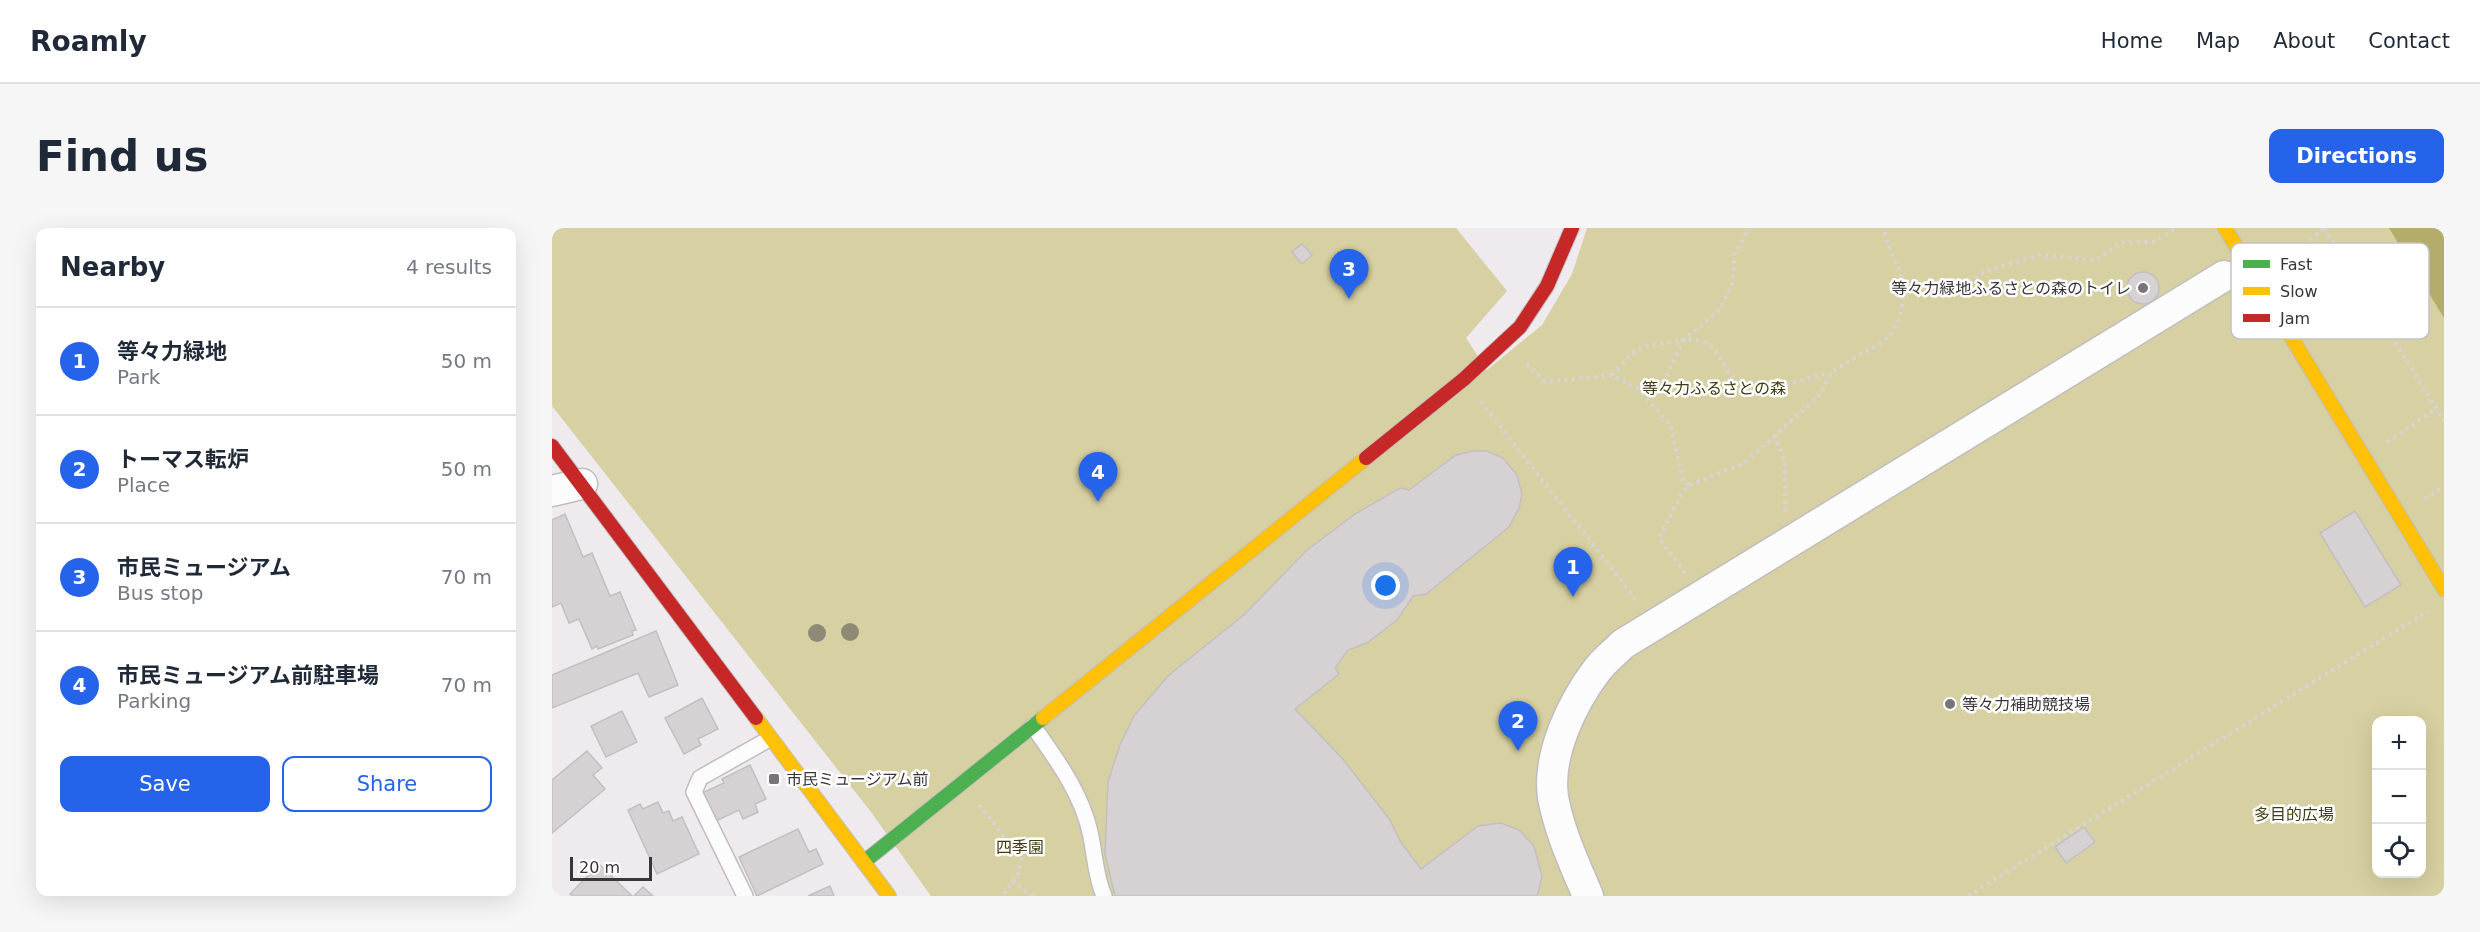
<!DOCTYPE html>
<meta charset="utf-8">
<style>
:root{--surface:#fff;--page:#f6f6f7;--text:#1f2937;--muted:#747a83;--line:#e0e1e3;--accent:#2563eb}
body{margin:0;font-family:"DejaVu Sans","Noto Sans JP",sans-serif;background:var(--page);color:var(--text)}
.controls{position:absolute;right:18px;bottom:18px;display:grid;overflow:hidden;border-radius:12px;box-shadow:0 6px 24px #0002}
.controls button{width:54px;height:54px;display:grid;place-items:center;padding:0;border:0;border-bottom:2px solid var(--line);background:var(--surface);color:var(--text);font:30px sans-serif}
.scale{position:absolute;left:18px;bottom:15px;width:82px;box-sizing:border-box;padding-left:6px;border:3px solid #3a3538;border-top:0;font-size:16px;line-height:21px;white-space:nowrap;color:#3a3538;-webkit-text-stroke:4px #fff;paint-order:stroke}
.you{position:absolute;left:834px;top:358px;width:21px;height:21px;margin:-15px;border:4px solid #fff;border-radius:50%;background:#1a73e8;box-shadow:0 0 0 9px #1a73e833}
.badge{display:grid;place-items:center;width:39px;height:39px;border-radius:50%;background:var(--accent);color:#fff;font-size:20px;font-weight:700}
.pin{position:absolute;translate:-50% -50px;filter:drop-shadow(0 2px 3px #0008)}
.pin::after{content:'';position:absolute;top:32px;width:21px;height:18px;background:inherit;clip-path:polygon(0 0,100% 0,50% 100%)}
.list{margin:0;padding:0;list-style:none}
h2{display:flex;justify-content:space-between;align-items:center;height:78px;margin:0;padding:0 24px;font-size:26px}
h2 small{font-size:20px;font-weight:400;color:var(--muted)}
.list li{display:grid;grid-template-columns:39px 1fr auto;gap:18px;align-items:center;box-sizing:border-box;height:108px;padding:0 24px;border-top:2px solid var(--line)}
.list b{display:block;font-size:22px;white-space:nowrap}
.list p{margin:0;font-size:20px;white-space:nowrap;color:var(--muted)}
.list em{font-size:20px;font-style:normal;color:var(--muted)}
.actions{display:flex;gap:12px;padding:18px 24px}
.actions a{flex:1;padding:14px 0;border:2px solid var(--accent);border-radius:12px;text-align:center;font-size:21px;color:var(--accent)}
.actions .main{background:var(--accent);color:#fff}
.icon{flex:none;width:33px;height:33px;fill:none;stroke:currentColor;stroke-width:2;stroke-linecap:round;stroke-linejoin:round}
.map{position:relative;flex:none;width:1892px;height:668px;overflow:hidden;border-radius:12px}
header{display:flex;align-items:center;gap:36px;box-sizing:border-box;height:84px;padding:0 30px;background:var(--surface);border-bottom:2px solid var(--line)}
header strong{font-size:28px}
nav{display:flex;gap:33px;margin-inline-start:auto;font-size:21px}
.intro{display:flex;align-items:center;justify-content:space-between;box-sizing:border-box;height:144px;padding:0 36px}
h1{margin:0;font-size:42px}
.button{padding:15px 27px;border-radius:12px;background:var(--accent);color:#fff;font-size:21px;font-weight:700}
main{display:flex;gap:36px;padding:0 36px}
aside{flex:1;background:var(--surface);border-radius:12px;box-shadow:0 6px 24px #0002}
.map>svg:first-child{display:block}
.green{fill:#d7d0a2;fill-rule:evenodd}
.water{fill:#b4ac6b}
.building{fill:#d6d2d4;stroke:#c3bfc1;stroke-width:1.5}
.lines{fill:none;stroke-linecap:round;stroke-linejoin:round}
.lane-casing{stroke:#c1bdbf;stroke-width:18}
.street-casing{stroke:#c1bdbf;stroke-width:33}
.fast-casing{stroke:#c1bdbf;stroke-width:16}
.slow-casing{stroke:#c1bdbf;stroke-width:16}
.jam-casing{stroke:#c1bdbf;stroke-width:16}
.path{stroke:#d6d4d5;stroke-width:4;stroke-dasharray:3 4.5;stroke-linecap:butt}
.lane{stroke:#fdfcfc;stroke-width:15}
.street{stroke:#fdfcfc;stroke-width:30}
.fast{stroke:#4caf50;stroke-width:14}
.slow{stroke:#ffc107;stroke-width:14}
.jam{stroke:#c62828;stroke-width:14}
.tree{fill:#8f8a76}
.poi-dot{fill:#797477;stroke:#fff;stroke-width:2}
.labels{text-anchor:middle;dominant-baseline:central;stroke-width:5;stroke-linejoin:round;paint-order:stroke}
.poi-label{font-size:16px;fill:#3a3538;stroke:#fff;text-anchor:start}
.park-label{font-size:16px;fill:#403c14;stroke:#fff}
.key{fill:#fff;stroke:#c4c2c3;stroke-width:1.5}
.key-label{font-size:16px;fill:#3a3538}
</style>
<header>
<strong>Roamly</strong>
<nav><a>Home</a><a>Map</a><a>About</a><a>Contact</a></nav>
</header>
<div class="intro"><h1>Find us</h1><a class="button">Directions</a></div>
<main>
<aside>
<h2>Nearby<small>4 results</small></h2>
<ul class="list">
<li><span class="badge">1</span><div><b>等々力緑地</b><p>Park</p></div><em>50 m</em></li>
<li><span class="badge">2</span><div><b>トーマス転炉</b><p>Place</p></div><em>50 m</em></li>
<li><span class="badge">3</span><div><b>市民ミュージアム</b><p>Bus stop</p></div><em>70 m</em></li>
<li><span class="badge">4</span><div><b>市民ミュージアム前駐車場</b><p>Parking</p></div><em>70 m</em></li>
</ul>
<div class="actions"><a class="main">Save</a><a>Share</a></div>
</aside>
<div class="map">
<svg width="1892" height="668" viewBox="0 0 1892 668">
<rect width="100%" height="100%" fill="#efeaed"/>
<!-- green -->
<path class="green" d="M0 0H904L955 63 914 110 935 142 990 97 1020 46 1035 0H1892V668H379L319 584 0 178ZM1824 493H1870V646H1824Z"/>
<!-- water -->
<polygon class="water" points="1837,0 1892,0 1892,90"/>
<!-- building -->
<g class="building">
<polygon points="750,16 760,27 750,36 740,24"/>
<circle cx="1591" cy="60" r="16"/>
<polygon points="922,223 935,223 951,230 965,247 970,267 967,280 957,299 874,366 861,368 846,391 815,415 796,422 783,440 787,446 743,481 790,530 838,592 848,613 869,641 926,598 949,595 967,602 982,618 990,649 985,668 563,668 553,626 556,554 568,517 582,488 616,448 693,386 754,323 803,286 848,260 857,262 904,227"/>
<polygon points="1803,283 1849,357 1813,379 1768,305"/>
<polygon points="13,286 31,329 40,325 58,368 68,364 84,402 80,403 81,407 46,421 45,418 40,421 27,391 17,395 9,375 0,379 0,292"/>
<polygon points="104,403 126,457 97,469 86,445 0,480 0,447"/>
<polygon points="150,470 166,501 146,511 149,517 132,526 113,490"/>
<polygon points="70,483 85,514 54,529 39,498"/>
<polygon points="35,523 50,540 41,547 53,561 0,605 0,552"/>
<polygon points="198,537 214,571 203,576 206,584 191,591 187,582 164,593 150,565 172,555 170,551"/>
<polygon points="106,574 111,585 117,583 121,593 130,589 147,626 105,646 76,582 88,576 91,581"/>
<polygon points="1532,599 1543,614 1514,635 1503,619"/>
<polygon points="246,601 257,624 264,621 271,636 205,668 187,629"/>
<polygon points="47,636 80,668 21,668 18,666"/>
<polygon points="278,658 282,668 256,668"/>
<polygon points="91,659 101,668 82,668"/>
</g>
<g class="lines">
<defs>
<g id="lane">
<path d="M481 498C504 531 529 564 538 604 543 626 543 647 552 668"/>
<polyline points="193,668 142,564 148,550 217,511"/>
</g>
<g id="street">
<polyline points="0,263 30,256"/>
<path d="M1036 668C1023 637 1007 603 1001 569 995 527 1020 475 1045 442 1052 433 1062 425 1071 416L1672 48"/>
</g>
<polyline id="fast" points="313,633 491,490"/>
<g id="slow">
<polyline points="1673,0 1892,361"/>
<polyline points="204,490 337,668"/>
<polyline points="491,490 814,230"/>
</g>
<g id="jam">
<polyline points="0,218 204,490"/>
<polyline points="814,230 912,151 968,99 995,58 1020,0"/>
</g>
</defs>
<!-- lane casing -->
<use href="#lane" class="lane-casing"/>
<!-- street casing -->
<use href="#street" class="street-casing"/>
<!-- fast casing -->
<use href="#fast" class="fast-casing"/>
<!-- slow casing -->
<use href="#slow" class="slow-casing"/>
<!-- jam casing -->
<use href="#jam" class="jam-casing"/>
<!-- path -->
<g class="path">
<polyline points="1772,0 1892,193"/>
<polyline points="1730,37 1772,0"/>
<polyline points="1352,65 1380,52 1414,54 1423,51 1433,43 1487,27 1545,32 1568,15 1602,14 1623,0"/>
<polyline points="975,136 993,154 1060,147 1086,161 1118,196 1131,252 1138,257"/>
<polyline points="1060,147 1080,125 1095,118 1132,112 1167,82 1180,57 1183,26 1197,0"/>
<path d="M1092 167 1113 151 1131 112C1136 112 1144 111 1149 113 1173 120 1173 158 1197 161 1226 164 1252 148 1279 146"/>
<polyline points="929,174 1086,374"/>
<polyline points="1835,214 1884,181"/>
<polyline points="1873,271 1892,258"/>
<path d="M1233 283V234L1223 208C1237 194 1257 179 1270 163 1274 157 1276 149 1282 144 1317 114 1348 123 1351 66 1353 44 1335 23 1332 0"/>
<polyline points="1133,345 1107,310 1130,265 1138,257 1192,235 1223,208"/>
<polyline points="427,577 469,630 466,646 450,668"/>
<polyline points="460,654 482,668"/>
<polyline points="1416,668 1876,383"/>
</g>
<!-- lane -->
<use href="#lane" class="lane"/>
<!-- street -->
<use href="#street" class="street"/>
<!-- fast -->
<use href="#fast" class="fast"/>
<!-- slow -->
<use href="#slow" class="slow"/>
<!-- jam -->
<use href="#jam" class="jam"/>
</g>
<!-- trees -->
<g class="tree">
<circle cx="298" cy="404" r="9"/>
<circle cx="265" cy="405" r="9"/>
</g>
<!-- markers -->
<g class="poi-dot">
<circle cx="1591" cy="60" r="6"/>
<circle cx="1398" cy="476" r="6"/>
<rect x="216" y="545" width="12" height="12" rx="3"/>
</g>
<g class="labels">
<!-- poi labels -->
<g class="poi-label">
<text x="1579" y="60" text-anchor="end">等々力緑地ふるさとの森のトイレ</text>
<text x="1410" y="476">等々力補助競技場</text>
<text x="234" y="551">市民ミュージアム前</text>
</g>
<!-- park labels -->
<g class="park-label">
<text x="1162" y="160">等々力ふるさとの森</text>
<text x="1742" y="586">多目的広場</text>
<text x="468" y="619">四季園</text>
</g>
</g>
<!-- legend -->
<rect x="1679" y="15" width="198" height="96" rx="9" class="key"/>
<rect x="1691" y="32" width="27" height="8" fill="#4caf50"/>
<rect x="1691" y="59" width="27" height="8" fill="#ffc107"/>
<rect x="1691" y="86" width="27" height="8" fill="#c62828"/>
<g class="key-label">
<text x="1728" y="42">Fast</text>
<text x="1728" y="69">Slow</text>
<text x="1728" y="96">Jam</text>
</g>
</svg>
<div class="controls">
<button>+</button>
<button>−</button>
<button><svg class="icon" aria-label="locate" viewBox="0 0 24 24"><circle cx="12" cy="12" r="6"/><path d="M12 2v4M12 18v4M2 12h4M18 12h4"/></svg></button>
</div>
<div class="scale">20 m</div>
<div class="you"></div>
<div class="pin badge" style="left:1021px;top:369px">1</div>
<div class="pin badge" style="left:966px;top:523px">2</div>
<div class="pin badge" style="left:797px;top:71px">3</div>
<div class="pin badge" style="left:546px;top:274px">4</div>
</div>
</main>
